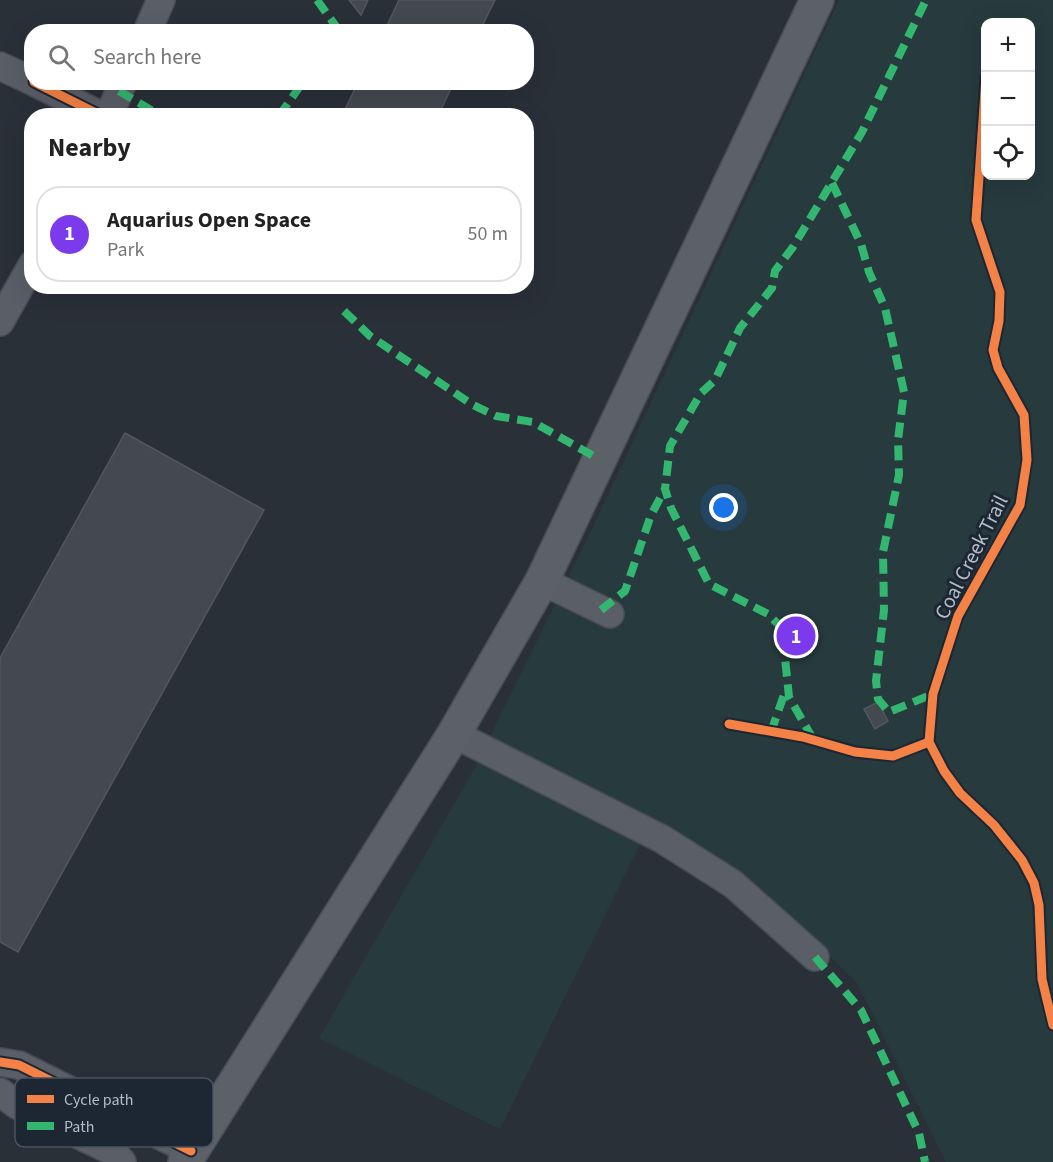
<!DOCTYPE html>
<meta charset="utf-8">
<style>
:root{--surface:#fff;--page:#f6f6f6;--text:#222;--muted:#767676;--line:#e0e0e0;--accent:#7c3aed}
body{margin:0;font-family:"Source Sans 3",sans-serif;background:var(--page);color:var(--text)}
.controls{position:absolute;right:18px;top:18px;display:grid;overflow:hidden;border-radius:12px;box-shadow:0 6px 24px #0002}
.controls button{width:54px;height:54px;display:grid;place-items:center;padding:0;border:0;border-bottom:2px solid var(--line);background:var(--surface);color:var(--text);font:30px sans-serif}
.you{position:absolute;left:724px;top:508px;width:21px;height:21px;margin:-15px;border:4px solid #fff;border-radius:50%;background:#1a73e8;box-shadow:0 0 0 9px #1a73e833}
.badge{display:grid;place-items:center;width:39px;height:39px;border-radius:50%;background:var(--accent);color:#fff;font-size:20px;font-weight:700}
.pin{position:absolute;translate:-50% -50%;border:3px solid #fff;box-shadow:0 2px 6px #0006}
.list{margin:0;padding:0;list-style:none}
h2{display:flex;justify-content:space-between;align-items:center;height:78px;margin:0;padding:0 24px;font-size:26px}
h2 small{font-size:20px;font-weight:400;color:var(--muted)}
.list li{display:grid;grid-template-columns:39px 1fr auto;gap:18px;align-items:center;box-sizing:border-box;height:96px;margin:0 12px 12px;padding:0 12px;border:2px solid var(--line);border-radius:24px}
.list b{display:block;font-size:22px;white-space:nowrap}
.list p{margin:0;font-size:20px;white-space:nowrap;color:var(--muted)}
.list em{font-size:20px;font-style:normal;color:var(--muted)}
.icon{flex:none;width:33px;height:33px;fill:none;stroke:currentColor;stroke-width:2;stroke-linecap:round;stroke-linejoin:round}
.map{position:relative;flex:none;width:1053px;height:1162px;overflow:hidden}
.search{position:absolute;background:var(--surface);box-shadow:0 6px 24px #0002;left:24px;top:24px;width:510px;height:66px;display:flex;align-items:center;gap:15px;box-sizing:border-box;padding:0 21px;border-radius:24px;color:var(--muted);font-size:22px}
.panel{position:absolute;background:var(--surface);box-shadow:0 6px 24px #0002;left:24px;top:108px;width:510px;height:186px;border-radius:24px}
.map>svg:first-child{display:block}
.green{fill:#273a3e;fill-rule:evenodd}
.building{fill:#444950;stroke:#52575f;stroke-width:1.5}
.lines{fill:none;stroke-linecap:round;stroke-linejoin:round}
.minor-casing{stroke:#484c53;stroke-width:30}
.major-casing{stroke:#484c55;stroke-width:36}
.minor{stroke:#5a5e66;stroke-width:27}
.major{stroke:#5c6168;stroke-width:33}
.quiet{stroke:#33b770;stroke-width:8;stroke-dasharray:15 8;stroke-linecap:butt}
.cycleway-casing{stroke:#1d2633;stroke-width:13}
.cycleway{stroke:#f48246;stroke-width:9}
.labels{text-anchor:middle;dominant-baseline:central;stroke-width:6;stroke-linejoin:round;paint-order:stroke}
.street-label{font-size:21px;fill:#b4bcc9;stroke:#1d2633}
.key{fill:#1d2633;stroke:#4a5360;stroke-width:1.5}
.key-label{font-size:16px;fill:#b4bcc9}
</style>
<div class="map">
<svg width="1053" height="1162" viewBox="0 0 1053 1162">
<rect width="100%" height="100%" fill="#2a3038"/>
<!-- green -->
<g class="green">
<path d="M839 0H1053V1162H946L857 983 774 902 700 845 487 742 592 529ZM986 22H1030V176H986Z"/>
<polygon points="479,761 642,840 500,1129 319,1038"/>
</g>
<!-- building -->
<g class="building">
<polygon points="349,0 368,0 361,15"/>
<polygon points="399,0 495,0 479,32 384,32"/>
<polygon points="358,82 454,82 438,116 342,116"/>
<polygon points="125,433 264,510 18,952 0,942 0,658"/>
<polygon points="878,702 888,721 875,729 864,709"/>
</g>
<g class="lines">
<defs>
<g id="minor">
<polyline points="147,32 161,0"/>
<polyline points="0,66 32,81"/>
<polyline points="34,82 102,116"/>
<polyline points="109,116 123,82"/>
<polyline points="0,322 32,265"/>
<polyline points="542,581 610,614"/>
<polyline points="454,734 662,839 733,884 815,957"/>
<polyline points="0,1062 19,1065 191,1151"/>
<polyline points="0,1092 17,1105 112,1151 122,1162"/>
</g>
<polyline id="major" points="185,1162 454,734 542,581 817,0"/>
</defs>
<!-- minor casing -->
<use href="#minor" class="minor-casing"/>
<!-- major casing -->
<use href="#major" class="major-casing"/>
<!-- minor -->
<use href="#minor" class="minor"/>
<!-- major -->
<use href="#major" class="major"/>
<!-- quiet -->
<g class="quiet">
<polyline points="317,0 340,32"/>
<polyline points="119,91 161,116"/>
<polyline points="279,116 303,82"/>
<polyline points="832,183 861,244 869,272 885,308 904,392 898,440 899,475 883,552 884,610 876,681 878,699 889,712 933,694"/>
<polyline points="344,311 370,336 473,405 496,416 533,422 599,459"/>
<polyline points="601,610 625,591 651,515 665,489"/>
<polyline points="771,732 786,689"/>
<polyline points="813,739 789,697 782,628 768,614 709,584 671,508 665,489 670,446 701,393 715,380 740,328 772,288 775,271 793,247 862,132 926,0"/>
<polyline points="815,957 861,1010 919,1133 925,1162"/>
</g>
<defs>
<g id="cycleway">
<polyline points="986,77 976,220 1000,292 999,321 993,350 998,368 1024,415 1027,460 1020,505 958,616 933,694 929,742 944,771 960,793 994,825 1022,860 1034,883 1039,905 1042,979 1053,1025"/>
<polyline points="34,82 102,116"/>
<polyline points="729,724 803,737 855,752 893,756 929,742"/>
<polyline points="0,1062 19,1065 191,1151"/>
</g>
</defs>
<!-- cycleway casing -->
<use href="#cycleway" class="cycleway-casing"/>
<!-- cycleway -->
<use href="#cycleway" class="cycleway"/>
</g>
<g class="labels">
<!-- street labels -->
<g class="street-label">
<text transform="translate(971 557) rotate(-63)">Coal Creek Trail</text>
</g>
</g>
<!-- legend -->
<rect x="15" y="1078" width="198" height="69" rx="9" class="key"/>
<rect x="27" y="1095" width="27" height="8" fill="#f48246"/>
<rect x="27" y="1122" width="27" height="8" fill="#33b770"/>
<g class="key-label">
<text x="64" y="1105">Cycle path</text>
<text x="64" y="1132">Path</text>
</g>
</svg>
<div class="controls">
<button>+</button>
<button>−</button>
<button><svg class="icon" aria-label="locate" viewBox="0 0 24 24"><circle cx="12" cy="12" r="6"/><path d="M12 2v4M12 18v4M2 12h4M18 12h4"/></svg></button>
</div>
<div class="you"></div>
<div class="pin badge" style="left:796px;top:636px">1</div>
<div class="search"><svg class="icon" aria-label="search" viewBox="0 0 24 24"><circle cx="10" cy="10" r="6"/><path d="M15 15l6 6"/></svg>Search here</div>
<section class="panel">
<h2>Nearby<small></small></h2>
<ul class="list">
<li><span class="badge">1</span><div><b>Aquarius Open Space</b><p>Park</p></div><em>50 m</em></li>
</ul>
</section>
</div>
